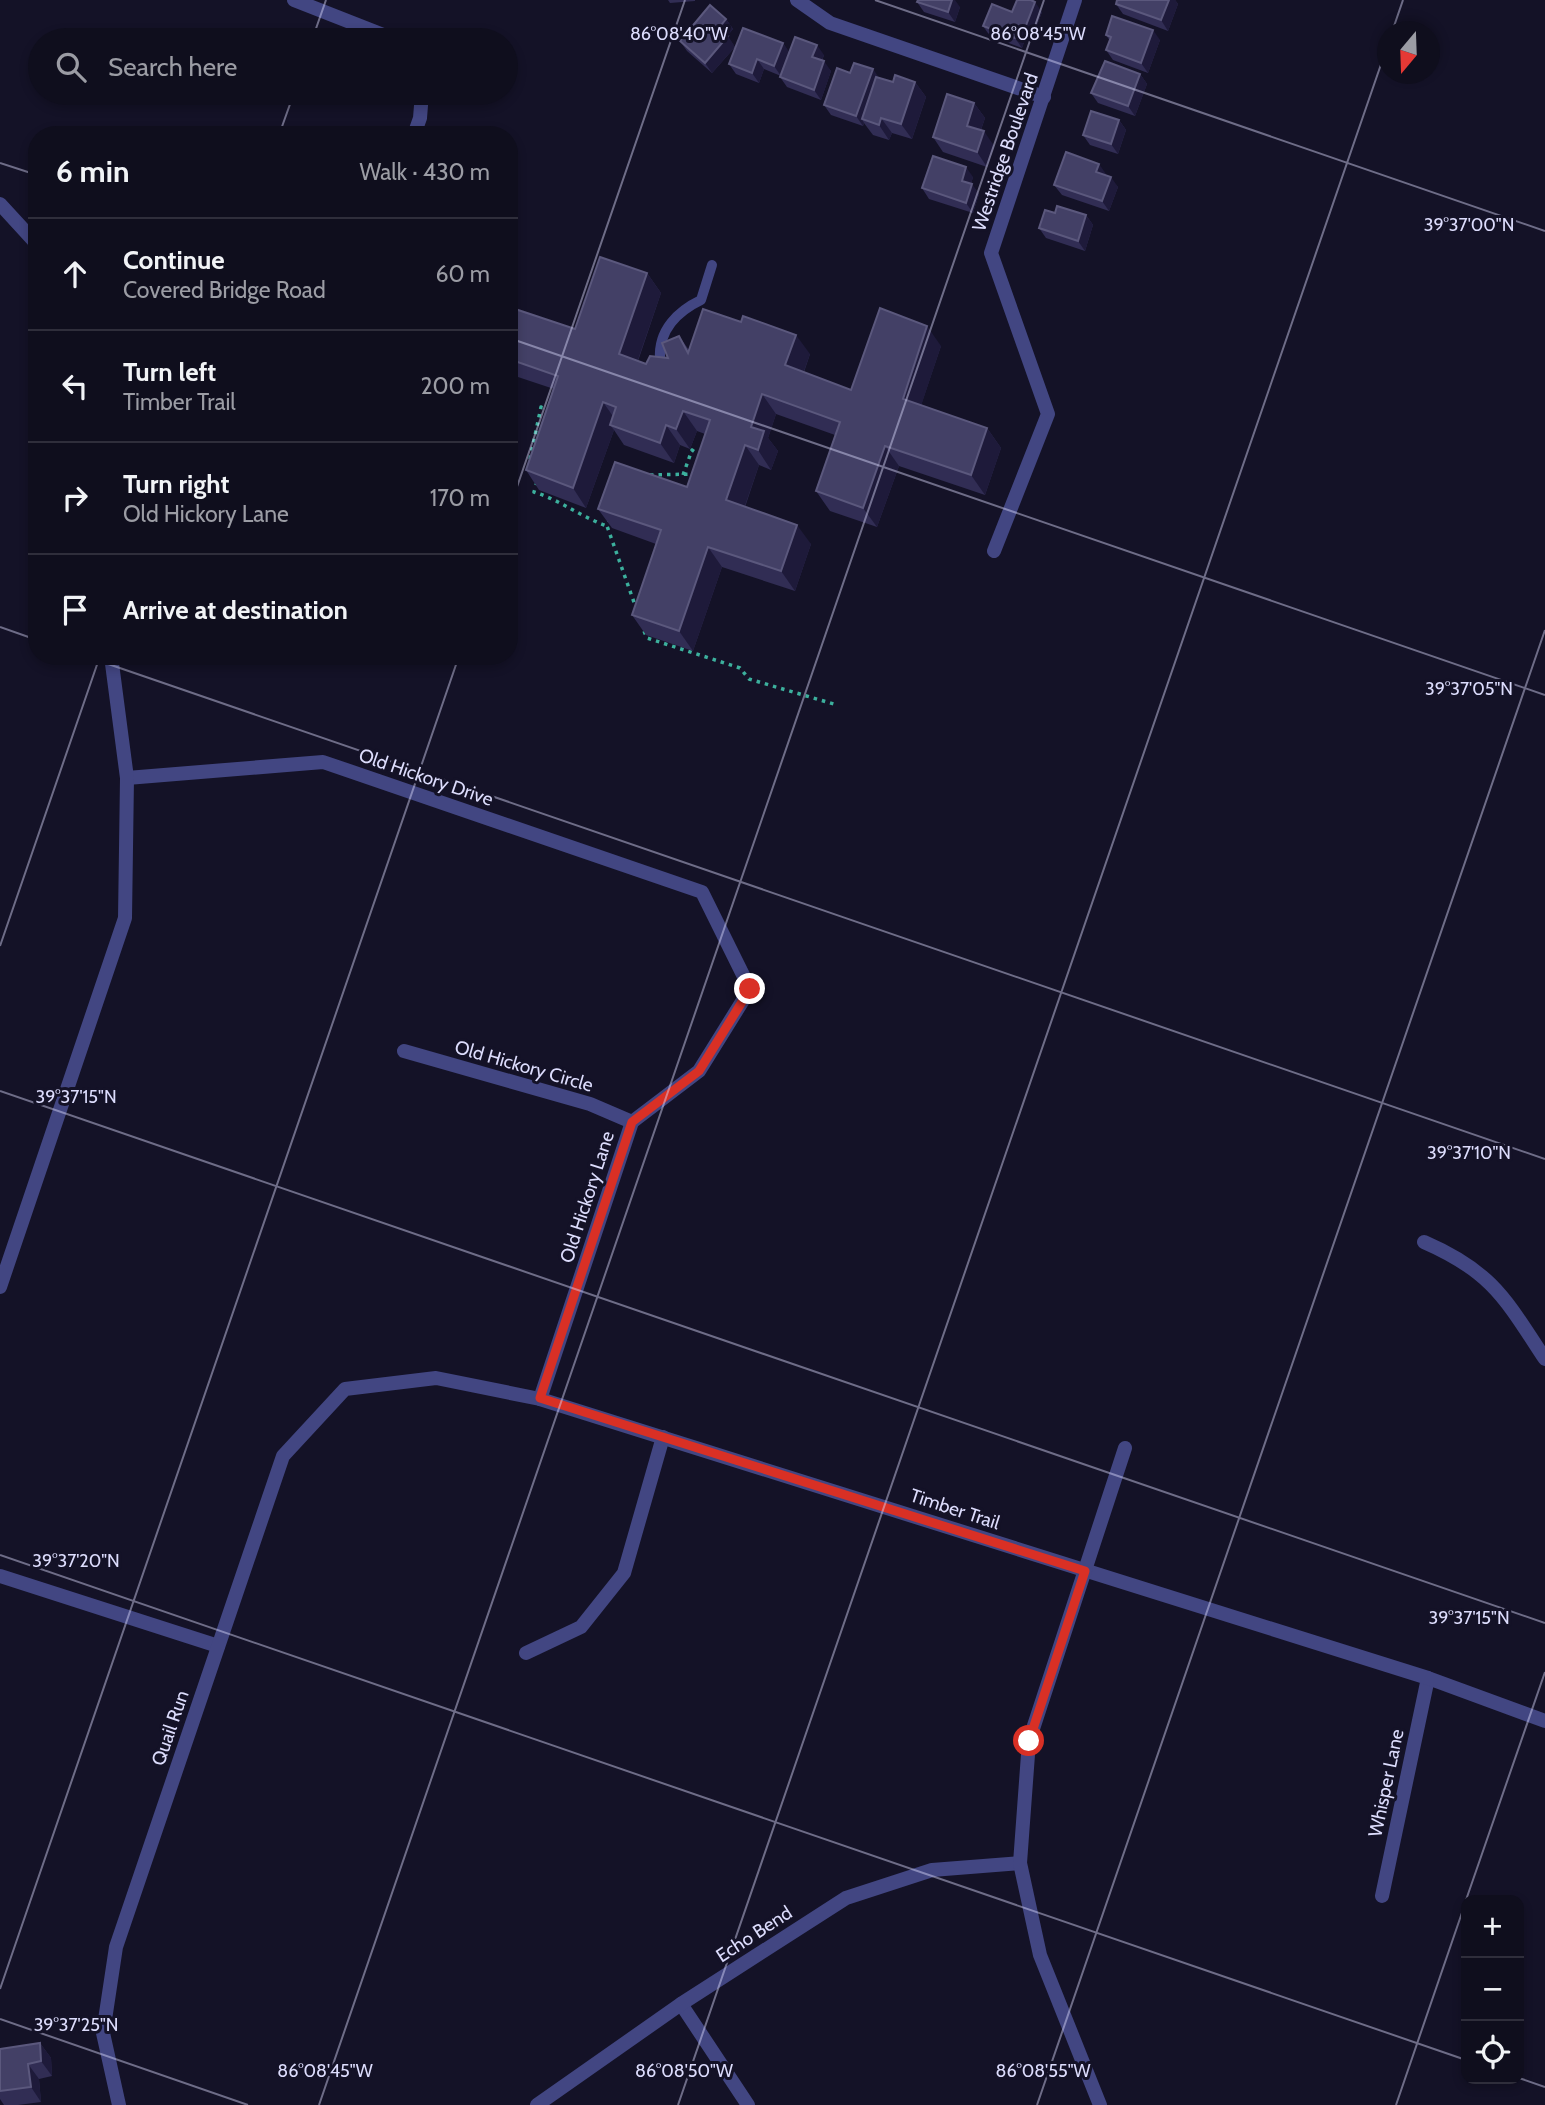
<!DOCTYPE html>
<meta charset="utf-8">
<style>
:root{--surface:#0f0e1d;--page:#181726;--text:#f1f3f6;--muted:#9b9ca4;--line:#2f2e3b}
body{margin:0;font-family:Cabin,sans-serif;background:var(--page);color:var(--text)}
.controls{position:absolute;right:21px;bottom:21px;display:grid;overflow:hidden;border-radius:14px;box-shadow:0 4px 10px #0003}
.controls button{width:63px;height:63px;display:grid;place-items:center;padding:0;border:0;border-bottom:2px solid var(--line);background:var(--surface);color:var(--text);font:35px sans-serif}
.compass{position:absolute;left:1377px;top:21px;width:63px;height:63px;border-radius:50%;background:var(--surface);box-shadow:0 4px 10px #0003;rotate:199deg}
.stop{position:absolute;width:21px;height:21px;margin:-16px;border:5px solid #d93025;border-radius:50%;background:#fff}
.stop.end{background:#d93025;border-color:#fff;box-shadow:0 2px 7px #0008}
.list{margin:0;padding:0;list-style:none}
h2{display:flex;justify-content:space-between;align-items:center;height:91px;margin:0;padding:0 28px;font-size:30px}
h2 small{font-size:23px;font-weight:400;color:var(--muted)}
.list li{display:grid;grid-template-columns:46px 1fr auto;gap:21px;align-items:center;box-sizing:border-box;height:112px;padding:0 28px;border-top:2px solid var(--line)}
.list b{display:block;font-size:26px;white-space:nowrap}
.list p{margin:0;font-size:23px;white-space:nowrap;color:var(--muted)}
.list em{font-size:23px;font-style:normal;color:var(--muted)}
.icon{flex:none;width:38px;height:38px;fill:none;stroke:currentColor;stroke-width:2;stroke-linecap:round;stroke-linejoin:round}
.map{position:relative;flex:none;width:1545px;height:2105px;overflow:hidden}
.search{position:absolute;background:var(--surface);box-shadow:0 4px 10px #0003;left:28px;top:28px;width:490px;height:77px;display:flex;align-items:center;gap:18px;box-sizing:border-box;padding:0 24px;border-radius:38px;color:var(--muted);font-size:26px}
.panel{position:absolute;background:var(--surface);box-shadow:0 4px 10px #0003;left:28px;top:126px;width:490px;height:539px;border-radius:28px}
.map>svg:first-child{display:block}
.lines{fill:none;stroke-linecap:round;stroke-linejoin:round}
.path{stroke:#3cb09d;stroke-width:3.5;stroke-dasharray:3.5 5;stroke-linecap:butt}
.service{stroke:#424682;stroke-width:10}
.minor{stroke:#424682;stroke-width:14}
.wall{fill:#312d54}
.shaded-wall{fill:#1e1a3a}
.building{fill:#434066;stroke:#5b587d;stroke-width:2}
.route{stroke:#d93025;stroke-width:9}
.ticks{fill:none;stroke:#dcdcfc;stroke-width:2;stroke-opacity:0.45}
.labels{text-anchor:middle;dominant-baseline:central;stroke-width:6;stroke-linejoin:round;paint-order:stroke}
.street-label{font-size:19px;fill:#dcdcfc;stroke:#141227}
.ticks-label{font-size:18px;text-anchor:middle;fill:#dcdcfc;stroke:#141227;stroke-width:6;stroke-linejoin:round;paint-order:stroke}
</style>
<div class="map">
<svg width="1545" height="2105" viewBox="0 0 1545 2105">
<rect width="100%" height="100%" fill="#141227"/>
<g class="lines">
<!-- path -->
<g class="path">
<polyline points="530,459 541,407 548,412"/>
<polyline points="650,475 695,474"/>
<polyline points="683,475 692,450 701,456"/>
<path d="M537 482 534 492C562 501 579 516 607 526"/>
<polyline points="610,519 607,526 636,608"/>
<polyline points="644,631 647,638 740,668 749,679 837,705"/>
</g>
<!-- service -->
<path class="service" d="M668 366 660 359C658 330 678 311 701 300L712 265"/>
<!-- minor -->
<g class="minor">
<polyline points="294,0 396,40"/>
<polyline points="797,0 830,23 1044,97"/>
<polyline points="414,135 420,118 422,93"/>
<polyline points="0,204 34,241 37,252"/>
<polyline points="994,551 1048,414 991,253 1075,0"/>
<polyline points="127,778 323,762 702,892 750,989 699,1071 632,1122 540,1399"/>
<polyline points="404,1051 590,1104 632,1122"/>
<path d="M1424 1242C1493 1272 1506 1300 1545 1359"/>
<polyline points="0,1287 125,918 127,778 111,656"/>
<polyline points="0,1576 218,1646"/>
<polyline points="526,1653 581,1627 624,1573 663,1437"/>
<polyline points="1382,1896 1428,1678"/>
<polyline points="681,2004 748,2105"/>
<polyline points="119,2105 103,2033 116,1947 283,1456 345,1389 436,1378 540,1399 1428,1678 1545,1721"/>
<polyline points="537,2105 681,2004 846,1898 932,1870 1020,1863"/>
<polyline points="1100,2105 1040,1955 1020,1863 1029,1741 1125,1448"/>
</g>
</g>
<!-- wall -->
<g class="wall">
<polygon points="668,0 695,0 695,1 670,3"/>
<polygon points="1117,0 1175,0 1178,4 1168,31 1123,14 1116,4"/>
<polygon points="917,2 960,7 955,22 924,12"/>
<polygon points="1012,12 1042,12 1032,38 1026,36 1022,48 990,36 983,26"/>
<polygon points="726,19 733,29 727,36 735,47 712,73 687,51 680,41"/>
<polygon points="1106,35 1160,40 1148,73 1113,60 1106,50 1110,41"/>
<polygon points="783,43 789,53 824,55 822,61 831,71 821,100 787,87 780,77 781,76 764,69 759,83 736,74 729,64"/>
<polygon points="850,73 878,77 893,82 915,82 926,97 912,139 892,133 889,140 873,135 864,123 863,126 831,115 824,105"/>
<polygon points="1140,74 1147,84 1135,116 1098,103 1091,93"/>
<polygon points="974,103 985,118 981,130 994,146 987,167 943,152 933,137"/>
<polygon points="1119,120 1126,130 1118,154 1090,145 1083,135"/>
<polygon points="1106,174 1106,175 1118,187 1109,211 1062,195 1054,185"/>
<polygon points="973,177 971,184 979,194 973,213 929,199 922,188"/>
<polygon points="1055,213 1086,215 1093,225 1085,251 1046,238 1039,228"/>
<polygon points="647,273 661,293 638,361 646,364 668,358 679,336 689,350 810,354 804,372 851,390 941,346 921,405 987,428 1001,448 985,495 899,466 877,527 830,511 816,491 835,435 776,414 768,438 778,451 771,470 759,465 745,507 811,544 795,591 722,567 693,651 646,635 632,615 656,544 612,528 598,509 687,487 705,434 697,431 690,449 680,445 674,463 624,445 614,430 586,508 539,490 526,470 554,389 509,374 509,307 575,329"/>
<polygon points="40,2043 51,2058 52,2076 39,2079 41,2102 18,2105 4,2105 0,2099 0,2049"/>
</g>
<!-- shaded-wall -->
<g class="shaded-wall">
<polygon points="952,0 955,0 960,7 955,22 948,12"/>
<polygon points="1168,0 1175,0 1178,4 1168,31 1161,20"/>
<polygon points="1035,2 1042,12 1032,38 1025,28"/>
<polygon points="726,19 733,29 725,39 718,29"/>
<polygon points="1019,26 1026,36 1022,48 1015,38"/>
<polygon points="1153,30 1160,40 1148,73 1141,63"/>
<polygon points="728,36 735,47 712,73 705,63"/>
<polygon points="783,43 790,53 781,76 774,66"/>
<polygon points="817,45 824,55 819,67 812,57"/>
<polygon points="757,59 764,69 759,83 752,73"/>
<polygon points="824,61 831,71 821,100 814,90"/>
<polygon points="873,69 880,79 862,119 864,123 863,126 856,116"/>
<polygon points="1140,74 1147,84 1135,116 1128,106"/>
<polygon points="915,82 926,97 912,139 901,124"/>
<polygon points="974,103 985,118 977,141 967,126"/>
<polygon points="881,118 892,133 889,140 879,125"/>
<polygon points="1119,120 1126,130 1118,154 1111,144"/>
<polygon points="984,131 994,146 987,167 977,152"/>
<polygon points="1099,164 1106,174 1103,182 1096,172"/>
<polygon points="966,167 973,177 969,191 962,181"/>
<polygon points="1111,177 1118,187 1109,211 1102,201"/>
<polygon points="972,184 979,194 973,213 966,203"/>
<polygon points="1086,215 1093,225 1085,251 1078,241"/>
<polygon points="647,273 661,293 633,374 619,354"/>
<polygon points="927,326 941,346 917,418 903,399"/>
<polygon points="796,335 810,354 799,385 785,365"/>
<polygon points="762,394 776,414 768,438 778,451 771,470 758,450 751,427"/>
<polygon points="603,402 617,422 610,425 614,430 586,508 573,488"/>
<polygon points="683,411 697,431 690,449 676,429"/>
<polygon points="666,425 680,445 674,463 660,443"/>
<polygon points="987,428 1001,448 985,495 971,475"/>
<polygon points="745,445 759,465 740,520 726,500"/>
<polygon points="885,446 899,466 877,527 863,508"/>
<polygon points="797,525 811,544 795,591 781,571"/>
<polygon points="708,547 722,567 693,651 679,631"/>
<polygon points="40,2043 51,2058 52,2076 41,2061"/>
<polygon points="28,2064 39,2079 41,2102 31,2087"/>
</g>
<!-- building -->
<g class="building">
<polygon points="918,0 952,0 948,12 917,2"/>
<polygon points="1017,0 1031,0 1035,2 1025,28 1019,26 1015,38 983,26 992,4 1012,12"/>
<polygon points="1117,0 1169,0 1161,20 1116,4"/>
<polygon points="710,5 726,19 718,29 728,36 705,63 680,41"/>
<polygon points="1112,16 1153,30 1141,63 1106,50 1111,37 1106,35"/>
<polygon points="743,28 783,43 774,66 757,59 752,73 729,64"/>
<polygon points="795,37 817,45 812,57 824,61 814,90 780,77"/>
<polygon points="1105,61 1140,74 1128,106 1091,93"/>
<polygon points="854,63 873,69 856,116 824,105 837,68 850,73"/>
<polygon points="895,75 915,82 901,124 881,118 879,125 862,119 876,77 893,82"/>
<polygon points="947,94 974,103 967,126 984,131 977,152 933,137"/>
<polygon points="1091,111 1119,120 1111,144 1083,135"/>
<polygon points="1066,152 1099,164 1096,172 1111,177 1102,201 1054,185"/>
<polygon points="933,156 966,167 962,181 972,184 966,203 922,188"/>
<polygon points="1057,206 1086,215 1078,241 1039,228 1045,210 1055,213"/>
<polygon points="600,257 647,273 619,354 646,364 650,356 668,358 662,343 679,336 688,353 703,309 741,322 743,316 796,335 785,365 851,390 880,308 927,326 903,399 987,428 971,475 885,446 863,508 816,491 840,422 762,394 751,427 764,431 758,450 745,445 726,500 797,525 781,571 708,547 679,631 632,615 661,530 598,509 615,462 687,487 710,420 683,411 676,429 666,425 660,443 610,425 616,407 603,402 573,488 526,470 558,376 509,359 509,307 575,329"/>
<polygon points="40,2043 41,2061 28,2064 31,2087 0,2091 0,2049"/>
</g>
<g class="lines">
<!-- route -->
<polyline class="route" points="750,989 699,1071 632,1122 540,1398 1085,1571 1029,1741"/>
</g>
<!-- ticks -->
<path class="ticks" d="M875 0 1545 231M1392 32 1403 0M312 40 326 0M279 135 294 93M0 163 37 175M509 338 1545 695M509 510 685 0M0 627 37 640M85 656 1545 1159M0 946 100 656M0 1091 1545 1623M0 1555 1466 2060M1466 1900 1545 1672M0 1989 459 656M0 2019 248 2105M1519 2078 1545 2087M319 2105 1044 0M678 2105 1388 44M1037 2105 1545 630M1396 2105 1466 1901"/>
<g class="labels">
<!-- street labels -->
<g class="street-label">
<text transform="translate(1005 152) rotate(-71)">Westridge Boulevard</text>
<text transform="translate(426 777) rotate(19)">Old Hickory Drive</text>
<text transform="translate(524 1066) rotate(16)">Old Hickory Circle</text>
<text transform="translate(587 1197) rotate(-72)">Old Hickory Lane</text>
<text transform="translate(955 1509) rotate(18)">Timber Trail</text>
<text transform="translate(170 1728) rotate(-71)">Quail Run</text>
<text transform="translate(1386 1783) rotate(-78)">Whisper Lane</text>
<text transform="translate(754 1934) rotate(-33)">Echo Bend</text>
</g>
</g>
<g class="ticks-label">
<text x="679" y="40">86°08'40"W</text>
<text x="1038" y="40">86°08'45"W</text>
<text x="1469" y="231">39°37'00"N</text>
<text x="1469" y="695">39°37'05"N</text>
<text x="76" y="1103">39°37'15"N</text>
<text x="1469" y="1159">39°37'10"N</text>
<text x="76" y="1567">39°37'20"N</text>
<text x="1469" y="1624">39°37'15"N</text>
<text x="76" y="2031">39°37'25"N</text>
<text x="325" y="2077">86°08'45"W</text>
<text x="684" y="2077">86°08'50"W</text>
<text x="1043" y="2077">86°08'55"W</text>
</g>
</svg>
<div class="controls">
<button>+</button>
<button>−</button>
<button><svg class="icon" aria-label="locate" viewBox="0 0 24 24"><circle cx="12" cy="12" r="6"/><path d="M12 2v4M12 18v4M2 12h4M18 12h4"/></svg></button>
</div>
<svg class="compass" viewBox="-18 -18 36 36"><path d="M0-13l5 13h-10z" fill="#e53935"/><path d="M0 13l5-13h-10z" fill="#9b9ca4"/></svg>
<div class="stop" style="left:1029px;top:1741px"></div>
<div class="stop end" style="left:750px;top:989px"></div>
<div class="search"><svg class="icon" aria-label="search" viewBox="0 0 24 24"><circle cx="10" cy="10" r="6"/><path d="M15 15l6 6"/></svg>Search here</div>
<section class="panel">
<h2>6 min<small>Walk · 430 m</small></h2>
<ul class="list">
<li><svg class="icon" aria-label="ahead" viewBox="0 0 24 24"><path d="M12 20V5M6 11l6-6 6 6"/></svg><div><b>Continue</b><p>Covered Bridge Road</p></div><em>60 m</em></li>
<li><svg class="icon" aria-label="left" viewBox="0 0 24 24"><path d="M17 20v-9H6M10 6l-5 5 5 5"/></svg><div><b>Turn left</b><p>Timber Trail</p></div><em>200 m</em></li>
<li><svg class="icon" aria-label="right" viewBox="0 0 24 24"><path d="M7 20v-9h11M14 6l5 5-5 5"/></svg><div><b>Turn right</b><p>Old Hickory Lane</p></div><em>170 m</em></li>
<li><svg class="icon" aria-label="arrive" viewBox="0 0 24 24"><path d="M6 21V4h12l-3 4 3 4H6"/></svg><div><b>Arrive at destination</b></div></li>
</ul>
</section>
</div>
